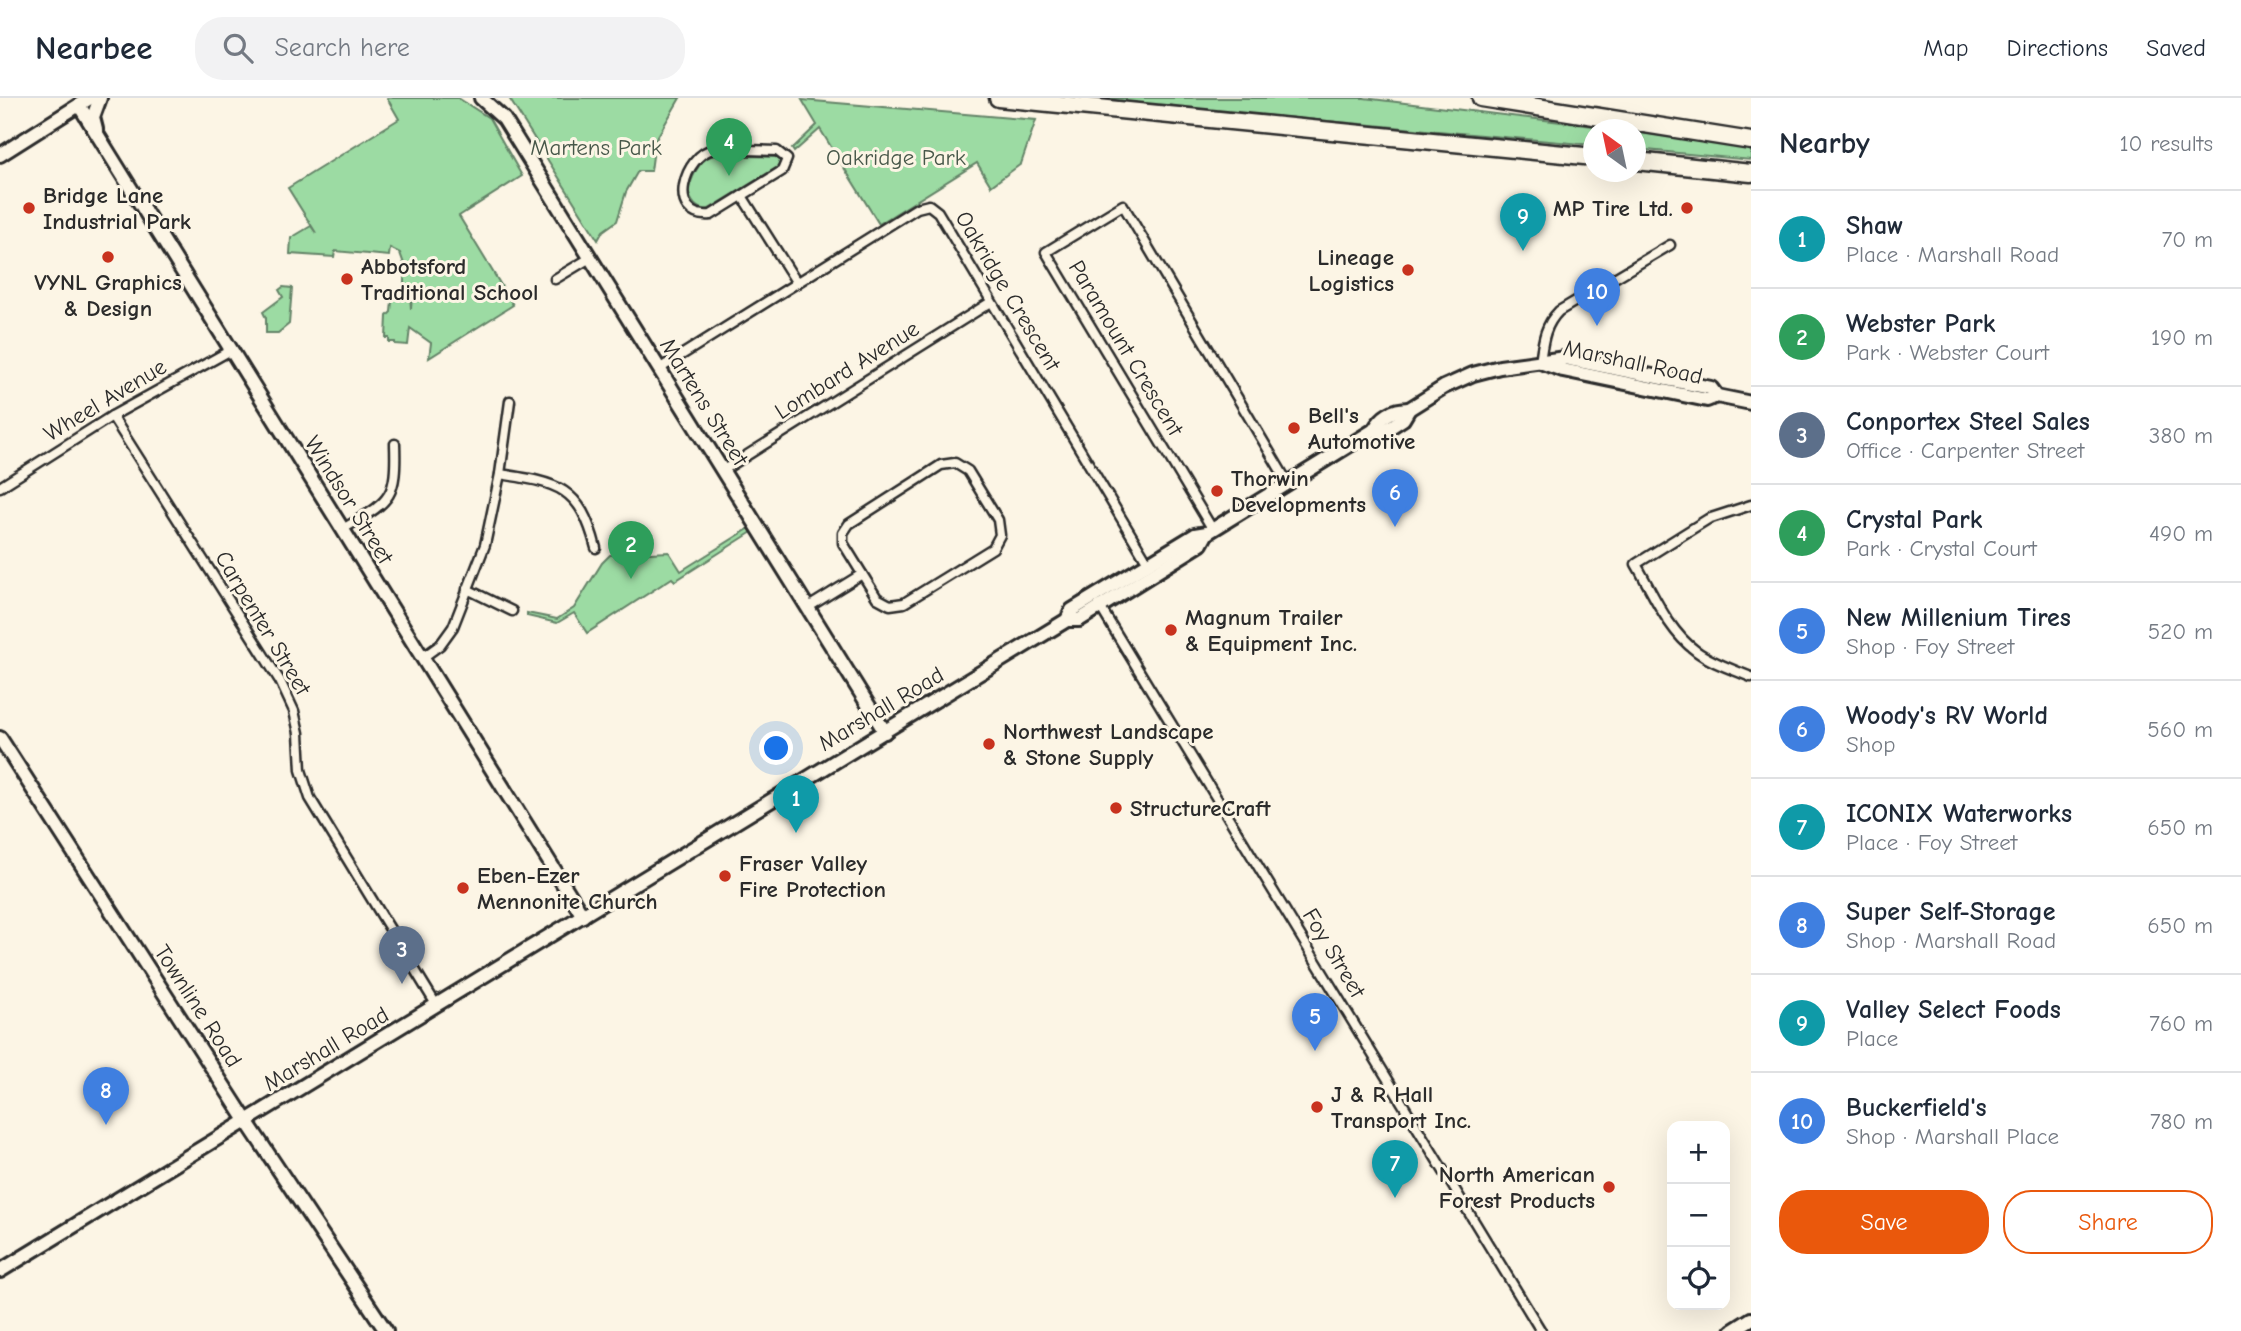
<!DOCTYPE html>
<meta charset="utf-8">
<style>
:root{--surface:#fff;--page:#f2f2f3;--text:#1f2937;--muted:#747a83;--line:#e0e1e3;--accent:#ea580c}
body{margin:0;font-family:"Comic Neue",sans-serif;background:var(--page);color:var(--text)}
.controls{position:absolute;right:21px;bottom:21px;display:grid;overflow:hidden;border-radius:14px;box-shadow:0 7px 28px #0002}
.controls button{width:63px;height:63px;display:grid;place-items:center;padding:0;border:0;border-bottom:2px solid var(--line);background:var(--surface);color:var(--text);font:35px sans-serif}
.compass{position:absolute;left:1583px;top:21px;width:63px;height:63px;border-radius:50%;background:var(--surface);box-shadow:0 7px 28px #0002;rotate:327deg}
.you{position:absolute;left:777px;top:651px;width:24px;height:24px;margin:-18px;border:5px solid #fff;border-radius:50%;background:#1a73e8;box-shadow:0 0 0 10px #1a73e833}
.badge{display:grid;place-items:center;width:46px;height:46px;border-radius:50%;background:var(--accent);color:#fff;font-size:23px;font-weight:700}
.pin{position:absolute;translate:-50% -58px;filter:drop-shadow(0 2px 4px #0008)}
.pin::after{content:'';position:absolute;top:37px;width:24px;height:21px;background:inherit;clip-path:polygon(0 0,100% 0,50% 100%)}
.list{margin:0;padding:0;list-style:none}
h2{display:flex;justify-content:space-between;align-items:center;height:91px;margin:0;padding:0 28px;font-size:30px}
h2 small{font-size:23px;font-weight:400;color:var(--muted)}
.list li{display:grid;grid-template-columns:46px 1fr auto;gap:21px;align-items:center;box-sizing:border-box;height:98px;padding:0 28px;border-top:2px solid var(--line)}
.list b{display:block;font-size:26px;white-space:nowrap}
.list p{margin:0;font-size:23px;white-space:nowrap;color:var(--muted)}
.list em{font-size:23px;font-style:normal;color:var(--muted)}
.actions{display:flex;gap:14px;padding:21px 28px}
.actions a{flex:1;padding:16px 0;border:2px solid var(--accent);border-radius:28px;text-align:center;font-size:24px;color:var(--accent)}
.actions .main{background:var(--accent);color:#fff}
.icon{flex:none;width:38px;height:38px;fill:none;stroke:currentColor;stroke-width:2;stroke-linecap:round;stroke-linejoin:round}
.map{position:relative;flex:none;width:1751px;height:1233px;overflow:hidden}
header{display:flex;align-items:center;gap:42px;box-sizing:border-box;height:98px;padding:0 35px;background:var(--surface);border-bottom:2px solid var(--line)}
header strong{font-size:33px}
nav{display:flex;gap:38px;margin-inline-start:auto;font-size:24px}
.search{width:490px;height:63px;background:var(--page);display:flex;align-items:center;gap:18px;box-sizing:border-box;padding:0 24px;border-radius:28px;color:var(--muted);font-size:26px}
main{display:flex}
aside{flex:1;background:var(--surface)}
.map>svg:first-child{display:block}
.green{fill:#9cdba3;stroke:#648367;stroke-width:2}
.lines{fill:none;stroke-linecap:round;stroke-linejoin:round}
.street-casing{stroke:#2b2b2b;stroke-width:13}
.secondary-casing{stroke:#2b2b2b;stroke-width:18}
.highway-casing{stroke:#2b2b2b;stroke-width:21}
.street{stroke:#fcf5e5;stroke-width:8}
.secondary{stroke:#fcf5e5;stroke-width:12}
.highway{stroke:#fcf5e5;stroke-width:16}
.poi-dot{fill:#c8321e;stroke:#fcf5e5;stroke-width:2.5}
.labels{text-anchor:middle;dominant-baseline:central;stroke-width:6;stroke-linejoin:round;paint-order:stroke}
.park-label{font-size:23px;fill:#475749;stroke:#fcf5e5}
.poi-label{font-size:23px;font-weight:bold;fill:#2b2b2b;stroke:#fcf5e5;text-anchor:start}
.street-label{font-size:23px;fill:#2b2b2b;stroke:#fcf5e5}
</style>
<header>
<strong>Nearbee</strong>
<div class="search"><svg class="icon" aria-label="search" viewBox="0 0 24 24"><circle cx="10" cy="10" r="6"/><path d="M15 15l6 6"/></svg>Search here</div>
<nav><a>Map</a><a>Directions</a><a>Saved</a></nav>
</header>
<main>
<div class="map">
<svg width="1751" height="1233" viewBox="0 0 1751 1233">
<rect width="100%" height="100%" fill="#fcf5e5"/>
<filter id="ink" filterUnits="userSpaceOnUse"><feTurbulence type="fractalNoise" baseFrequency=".0143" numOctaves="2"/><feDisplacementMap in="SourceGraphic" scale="14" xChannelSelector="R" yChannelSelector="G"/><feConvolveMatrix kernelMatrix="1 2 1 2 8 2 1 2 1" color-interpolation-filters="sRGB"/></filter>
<g filter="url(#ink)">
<!-- green -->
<g class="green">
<polygon points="387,0 458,0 489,20 522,78 459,118 513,207 429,260 431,245 410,230 408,247 395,246 395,244 389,244 389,240 386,240 387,218 391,214 393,192 404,193 410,197 411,211 412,196 404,190 404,166 400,155 390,150 389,158 335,153 334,159 290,156 291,140 311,128 316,135 288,90 399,21"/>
<polygon points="509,0 680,0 655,43 651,73 638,73 626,94 617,123 603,133 598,142"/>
<polygon points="1074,0 1364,0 1618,31 1594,32 1593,47"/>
<polygon points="802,2 1036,22 1021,66 991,88 977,65 879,126 820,31 794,54 792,51 817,27"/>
<polygon points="1636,34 1751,51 1751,62 1636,51"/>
<path d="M715 57 776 59 781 63 779 68 709 111C697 113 691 104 688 93 692 79 700 59 715 57Z"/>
<polygon points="283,189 292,190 289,226 278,235 266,235 266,220 263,214 283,199 279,192"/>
<polygon points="750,430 752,434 675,483 672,480 587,535 574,515 557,525 527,518 527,515 557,521 574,510 602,465 610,457 669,454 681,473"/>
</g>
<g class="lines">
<defs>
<g id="street">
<path d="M714 51 777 53 787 61 782 73 711 117C665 121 684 56 714 51Z"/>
<polyline points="742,98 797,185"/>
<polyline points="555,181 590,160"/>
<path d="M1540 264C1543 244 1544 228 1559 213L1670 147"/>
<polyline points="659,271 917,110 929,107 938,114 1148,465"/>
<polyline points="112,318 280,583 294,613 299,635 301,672 310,700 437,908"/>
<polygon points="955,365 968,373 998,422 1000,437 993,450 904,505 890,507 877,500 843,445 843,435 849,426 941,367"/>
<polyline points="722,373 991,204"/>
<path d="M500 376C558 385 580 388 596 450"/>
<polyline points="0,389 112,318 231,252"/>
<path d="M1751 407 1708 421 1636 466C1653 495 1668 533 1696 553 1712 565 1732 571 1751 579"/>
<path d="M343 431C389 403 397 403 395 346"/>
<polyline points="1213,432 1046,154 1123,107 1288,385"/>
<polyline points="467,491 512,513"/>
<polyline points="1099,507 1541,1233"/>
<polyline points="807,510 862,476"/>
<polyline points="422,560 440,547 453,529 485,447 500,376 510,303"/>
</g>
<g id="secondary">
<polyline points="481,0 504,21 885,634"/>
<polyline points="79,7 583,818"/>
<polyline points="96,31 93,19 100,0"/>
<polyline points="0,57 90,0"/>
<polyline points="1543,265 1563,272 1707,302 1717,298 1751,305"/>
<path d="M1374 332C1382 318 1392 311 1409 311"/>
<polyline points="1067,522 1079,522 1201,446 1207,435"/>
<polyline points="0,640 247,1024 386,1233"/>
<polyline points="0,1173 1067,522 1072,512 1195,437 1207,435 1374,332 1386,332 1403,321 1409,311 1444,289 1473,276 1500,269 1565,260 1711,290 1717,298"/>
<polyline points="1732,1233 1751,1221"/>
</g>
<g id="highway">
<polyline points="998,0 1594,59"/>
<polyline points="1481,0 1751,43"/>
<polyline points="1636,63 1751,75"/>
</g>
</defs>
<!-- street casing -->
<use href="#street" class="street-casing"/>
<!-- secondary casing -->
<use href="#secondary" class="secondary-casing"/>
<!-- highway casing -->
<use href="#highway" class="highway-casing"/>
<!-- street -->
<use href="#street" class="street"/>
<!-- secondary -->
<use href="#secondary" class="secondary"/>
<!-- highway -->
<use href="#highway" class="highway"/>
</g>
</g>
<!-- markers -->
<g class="poi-dot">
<circle cx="29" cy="110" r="7"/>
<circle cx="1687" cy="110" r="7"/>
<circle cx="108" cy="159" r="7"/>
<circle cx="1408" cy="172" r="7"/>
<circle cx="347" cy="181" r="7"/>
<circle cx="1294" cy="330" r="7"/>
<circle cx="1217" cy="393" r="7"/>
<circle cx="1171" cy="532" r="7"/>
<circle cx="989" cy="646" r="7"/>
<circle cx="1116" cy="710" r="7"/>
<circle cx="725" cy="778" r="7"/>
<circle cx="463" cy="790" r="7"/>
<circle cx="1317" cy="1009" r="7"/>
<circle cx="1609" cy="1089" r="7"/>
</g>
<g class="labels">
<!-- park labels -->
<g class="park-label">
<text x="596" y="49">Martens Park</text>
<text x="896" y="59">Oakridge Park</text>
</g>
<!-- poi labels -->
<g class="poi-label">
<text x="43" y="97">Bridge Lane<tspan x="43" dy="26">Industrial Park</tspan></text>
<text x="1673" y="110" text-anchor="end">MP Tire Ltd.</text>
<text x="1394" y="159" text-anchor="end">Lineage<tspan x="1394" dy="26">Logistics</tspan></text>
<text x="361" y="168">Abbotsford<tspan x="361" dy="26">Traditional School</tspan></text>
<text x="108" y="184" text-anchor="middle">VYNL Graphics<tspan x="108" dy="26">&amp; Design</tspan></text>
<text x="1308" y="317">Bell's<tspan x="1308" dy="26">Automotive</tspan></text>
<text x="1231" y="380">Thorwin<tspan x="1231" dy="26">Developments</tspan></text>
<text x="1185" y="519">Magnum Trailer<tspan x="1185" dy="26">&amp; Equipment Inc.</tspan></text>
<text x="1003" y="633">Northwest Landscape<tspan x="1003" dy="26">&amp; Stone Supply</tspan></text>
<text x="1130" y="710">StructureCraft</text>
<text x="739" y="765">Fraser Valley<tspan x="739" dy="26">Fire Protection</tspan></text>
<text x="477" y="777">Eben-Ezer<tspan x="477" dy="26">Mennonite Church</tspan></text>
<text x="1331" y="996">J &amp; R Hall<tspan x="1331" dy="26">Transport Inc.</tspan></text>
<text x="1595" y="1076" text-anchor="end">North American<tspan x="1595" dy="26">Forest Products</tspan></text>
</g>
<!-- street labels -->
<g class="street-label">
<text transform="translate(1008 193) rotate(59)">Oakridge Crescent</text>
<text transform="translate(1126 250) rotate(59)">Paramount Crescent</text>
<text transform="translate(1633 264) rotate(12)">Marshall Road</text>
<text transform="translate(847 272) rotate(-32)">Lombard Avenue</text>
<text transform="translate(105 302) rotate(-31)">Wheel Avenue</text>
<text transform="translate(704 304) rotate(58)">Martens Street</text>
<text transform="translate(349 402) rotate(58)">Windsor Street</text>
<text transform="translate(263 525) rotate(59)">Carpenter Street</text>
<text transform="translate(881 611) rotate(-31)">Marshall Road</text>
<text transform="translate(1334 855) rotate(59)">Foy Street</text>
<text transform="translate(198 908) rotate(57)">Townline Road</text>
<text transform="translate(326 951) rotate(-31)">Marshall Road</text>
</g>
</g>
</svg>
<div class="controls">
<button>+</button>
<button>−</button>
<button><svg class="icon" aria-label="locate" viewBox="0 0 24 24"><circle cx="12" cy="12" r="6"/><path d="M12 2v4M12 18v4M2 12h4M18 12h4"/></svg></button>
</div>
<svg class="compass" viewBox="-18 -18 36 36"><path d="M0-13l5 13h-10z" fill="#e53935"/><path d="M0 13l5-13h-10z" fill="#747a83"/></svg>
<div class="you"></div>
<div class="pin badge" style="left:796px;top:735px;background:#0f9aa8">1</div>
<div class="pin badge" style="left:631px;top:481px;background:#2e9e5b">2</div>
<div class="pin badge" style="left:402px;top:886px;background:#5c6f8a">3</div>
<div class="pin badge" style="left:729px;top:78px;background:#2e9e5b">4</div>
<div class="pin badge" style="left:1315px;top:953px;background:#3f7fe0">5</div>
<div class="pin badge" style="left:1395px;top:429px;background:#3f7fe0">6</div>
<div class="pin badge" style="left:1395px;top:1100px;background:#0f9aa8">7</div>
<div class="pin badge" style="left:106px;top:1027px;background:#3f7fe0">8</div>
<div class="pin badge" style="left:1523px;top:153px;background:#0f9aa8">9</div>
<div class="pin badge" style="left:1597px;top:228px;background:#3f7fe0">10</div>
</div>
<aside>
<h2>Nearby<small>10 results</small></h2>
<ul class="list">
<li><span class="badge" style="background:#0f9aa8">1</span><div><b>Shaw</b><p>Place · Marshall Road</p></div><em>70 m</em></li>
<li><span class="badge" style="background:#2e9e5b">2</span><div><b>Webster Park</b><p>Park · Webster Court</p></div><em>190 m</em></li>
<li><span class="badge" style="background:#5c6f8a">3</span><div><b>Conportex Steel Sales</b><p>Office · Carpenter Street</p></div><em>380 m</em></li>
<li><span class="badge" style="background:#2e9e5b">4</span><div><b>Crystal Park</b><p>Park · Crystal Court</p></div><em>490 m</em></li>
<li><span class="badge" style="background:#3f7fe0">5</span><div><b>New Millenium Tires</b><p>Shop · Foy Street</p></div><em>520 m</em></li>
<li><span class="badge" style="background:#3f7fe0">6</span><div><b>Woody's RV World</b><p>Shop</p></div><em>560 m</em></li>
<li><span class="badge" style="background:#0f9aa8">7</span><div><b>ICONIX Waterworks</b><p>Place · Foy Street</p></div><em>650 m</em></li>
<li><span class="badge" style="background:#3f7fe0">8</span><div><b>Super Self-Storage</b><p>Shop · Marshall Road</p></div><em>650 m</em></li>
<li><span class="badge" style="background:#0f9aa8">9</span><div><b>Valley Select Foods</b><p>Place</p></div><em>760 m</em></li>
<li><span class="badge" style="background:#3f7fe0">10</span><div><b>Buckerfield's</b><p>Shop · Marshall Place</p></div><em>780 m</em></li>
</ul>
<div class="actions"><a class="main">Save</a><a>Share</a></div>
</aside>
</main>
